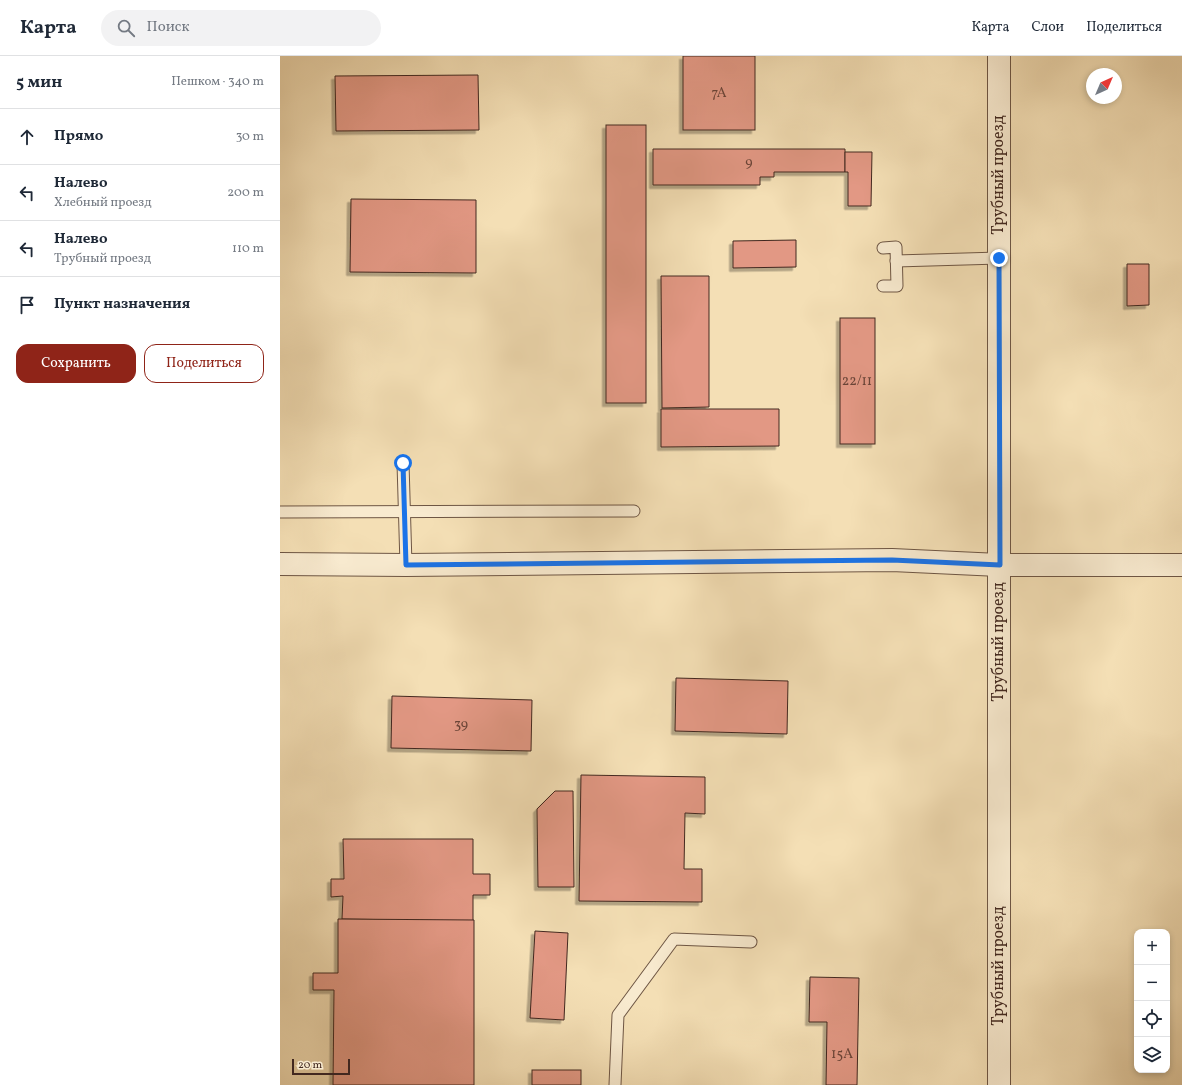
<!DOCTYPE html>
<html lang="ru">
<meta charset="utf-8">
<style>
:root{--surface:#fff;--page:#f2f2f3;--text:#1f2937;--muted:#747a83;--line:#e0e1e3;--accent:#8f2418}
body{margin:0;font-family:Vollkorn,serif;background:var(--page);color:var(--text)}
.controls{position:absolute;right:12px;bottom:12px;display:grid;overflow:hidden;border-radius:8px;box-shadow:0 2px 6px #0003}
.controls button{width:36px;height:36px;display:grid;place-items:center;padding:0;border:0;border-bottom:1px solid var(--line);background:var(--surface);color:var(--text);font:20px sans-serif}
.compass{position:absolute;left:806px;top:12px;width:36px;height:36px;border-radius:50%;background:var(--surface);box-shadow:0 2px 6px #0003;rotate:44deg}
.scale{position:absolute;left:12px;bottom:10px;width:58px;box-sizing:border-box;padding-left:4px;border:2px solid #42281f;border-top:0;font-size:11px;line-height:14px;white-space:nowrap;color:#42281f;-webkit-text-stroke:3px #f8eacf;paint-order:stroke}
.stop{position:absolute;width:12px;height:12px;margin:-9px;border:3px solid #1a73e8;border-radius:50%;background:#fff}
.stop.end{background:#1a73e8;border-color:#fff;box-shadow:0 1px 4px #0008}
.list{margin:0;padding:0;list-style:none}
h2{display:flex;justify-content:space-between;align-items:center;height:52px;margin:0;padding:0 16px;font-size:17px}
h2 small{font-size:13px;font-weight:400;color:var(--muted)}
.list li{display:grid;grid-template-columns:26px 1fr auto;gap:12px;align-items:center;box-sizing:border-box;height:56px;padding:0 16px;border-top:1px solid var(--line)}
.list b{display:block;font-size:15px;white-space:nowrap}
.list p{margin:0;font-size:13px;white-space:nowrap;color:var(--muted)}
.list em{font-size:13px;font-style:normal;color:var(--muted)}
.actions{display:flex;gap:8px;padding:12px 16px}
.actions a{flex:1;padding:9px 0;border:1px solid var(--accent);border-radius:12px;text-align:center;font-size:14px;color:var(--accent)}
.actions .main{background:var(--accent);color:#fff}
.icon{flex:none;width:22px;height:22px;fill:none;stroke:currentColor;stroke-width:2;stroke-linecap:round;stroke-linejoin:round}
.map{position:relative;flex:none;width:902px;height:1029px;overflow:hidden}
header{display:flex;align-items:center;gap:24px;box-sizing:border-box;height:56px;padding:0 20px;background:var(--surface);border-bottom:1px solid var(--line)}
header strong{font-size:19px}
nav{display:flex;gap:22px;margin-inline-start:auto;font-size:14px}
.search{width:280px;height:36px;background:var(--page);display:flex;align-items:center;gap:10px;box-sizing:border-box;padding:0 14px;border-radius:22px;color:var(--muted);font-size:15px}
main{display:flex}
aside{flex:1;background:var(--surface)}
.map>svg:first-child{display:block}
.building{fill:#e29884;stroke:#42281f;filter:url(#shadow)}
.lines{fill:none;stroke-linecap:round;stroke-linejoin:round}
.service-casing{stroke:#6e5644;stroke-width:13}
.minor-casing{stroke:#6e5644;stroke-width:24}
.tertiary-casing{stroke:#6e5644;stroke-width:24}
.service{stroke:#f8eacf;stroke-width:11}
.minor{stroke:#f8eacf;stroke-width:22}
.tertiary{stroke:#f8eacf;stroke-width:22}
.route{stroke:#1a73e8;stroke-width:5}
.labels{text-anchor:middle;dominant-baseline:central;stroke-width:3;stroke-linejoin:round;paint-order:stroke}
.number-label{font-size:14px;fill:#6a4438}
.street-label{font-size:16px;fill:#42281f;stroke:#f8eacf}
</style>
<header>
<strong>Карта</strong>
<div class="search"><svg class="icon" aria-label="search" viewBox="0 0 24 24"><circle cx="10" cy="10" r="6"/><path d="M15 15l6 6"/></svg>Поиск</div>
<nav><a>Карта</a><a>Слои</a><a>Поделиться</a></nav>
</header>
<main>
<aside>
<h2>5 мин<small>Пешком · 340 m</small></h2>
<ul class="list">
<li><svg class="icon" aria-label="ahead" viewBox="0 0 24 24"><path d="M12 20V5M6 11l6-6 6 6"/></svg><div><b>Прямо</b></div><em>30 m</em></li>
<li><svg class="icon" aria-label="left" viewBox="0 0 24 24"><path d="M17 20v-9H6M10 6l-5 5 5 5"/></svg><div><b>Налево</b><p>Хлебный проезд</p></div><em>200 m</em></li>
<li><svg class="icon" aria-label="left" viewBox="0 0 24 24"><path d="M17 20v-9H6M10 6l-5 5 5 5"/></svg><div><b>Налево</b><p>Трубный проезд</p></div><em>110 m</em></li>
<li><svg class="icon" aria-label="arrive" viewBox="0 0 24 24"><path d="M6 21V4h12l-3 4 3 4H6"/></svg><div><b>Пункт назначения</b></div></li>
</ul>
<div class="actions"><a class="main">Сохранить</a><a>Поделиться</a></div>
</aside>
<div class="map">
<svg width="902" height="1029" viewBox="0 0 902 1029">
<defs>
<filter id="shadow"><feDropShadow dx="-3.5" dy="3.5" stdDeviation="0" flood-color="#0004"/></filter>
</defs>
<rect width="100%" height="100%" fill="#f4dfb5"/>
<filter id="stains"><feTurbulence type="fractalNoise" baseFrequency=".005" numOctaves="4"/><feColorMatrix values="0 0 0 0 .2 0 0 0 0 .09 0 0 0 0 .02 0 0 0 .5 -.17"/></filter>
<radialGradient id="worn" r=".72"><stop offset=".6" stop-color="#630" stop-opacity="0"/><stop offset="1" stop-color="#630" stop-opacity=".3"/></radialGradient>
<!-- building -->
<g class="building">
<rect x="403" y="0" width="72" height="74"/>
<polygon points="198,19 199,74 56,75 55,20"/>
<rect x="326" y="69" width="40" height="278"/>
<polygon points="373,93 565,93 565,116 494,116 494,121 480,121 480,129 373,129"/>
<polygon points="565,96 592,96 591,150 568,150 568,116 565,116"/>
<polygon points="71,143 196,144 196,217 70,216"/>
<polygon points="516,184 516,211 453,212 453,185"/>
<polygon points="847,208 869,208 869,249 847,250"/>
<polygon points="381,220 429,220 429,351 382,352"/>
<rect x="560" y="262" width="35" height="126"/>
<polygon points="381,353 499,353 499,390 381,391"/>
<polygon points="396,622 508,625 507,678 395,675"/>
<polygon points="112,640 252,644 251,695 111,692"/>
<polygon points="301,719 425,721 425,758 405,757 404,813 422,813 422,846 299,845"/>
<polygon points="275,735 293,735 294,831 258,831 257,753"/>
<polygon points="63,783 193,783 193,818 210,818 210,839 193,839 193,865 62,863 63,840 51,841 51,823 64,823"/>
<polygon points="58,863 194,864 194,1029 53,1029 54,934 33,934 33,917 58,917"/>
<polygon points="255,875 288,877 284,964 250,962"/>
<polygon points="530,921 579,922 577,1029 546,1029 547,966 529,966"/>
<rect x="252" y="1014" width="49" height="15"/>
</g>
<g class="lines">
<defs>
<g id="service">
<polyline points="603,192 616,191 617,230 603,230"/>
<polyline points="616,205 719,202"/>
<polyline points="123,407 126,509"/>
<polyline points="0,456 354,455"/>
<polyline points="335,1029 338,959 394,883 471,886"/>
</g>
<polyline id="minor" points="0,508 126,509 612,504 719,509 902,509"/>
<polyline id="tertiary" points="719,1029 719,0"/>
</defs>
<!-- service casing -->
<use href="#service" class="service-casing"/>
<!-- minor casing -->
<use href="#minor" class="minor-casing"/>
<!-- tertiary casing -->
<use href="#tertiary" class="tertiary-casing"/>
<!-- service -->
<use href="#service" class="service"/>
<!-- minor -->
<use href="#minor" class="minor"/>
<!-- tertiary -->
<use href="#tertiary" class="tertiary"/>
</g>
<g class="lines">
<!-- route -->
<polyline class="route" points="123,407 126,509 612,504 720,509 719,202"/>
</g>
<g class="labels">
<!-- number labels -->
<g class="number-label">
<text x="439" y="37">7А</text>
<text x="469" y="106">9</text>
<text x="577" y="325">22/11</text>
<text x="181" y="668">39</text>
<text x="562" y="998">15А</text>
</g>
<!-- street labels -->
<g class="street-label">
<text transform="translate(719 119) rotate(-90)">Трубный проезд</text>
<text transform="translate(719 586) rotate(-90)">Трубный проезд</text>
<text transform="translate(719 910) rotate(-90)">Трубный проезд</text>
</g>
</g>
<rect width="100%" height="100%" filter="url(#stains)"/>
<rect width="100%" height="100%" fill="url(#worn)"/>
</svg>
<div class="controls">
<button>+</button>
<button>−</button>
<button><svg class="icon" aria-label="locate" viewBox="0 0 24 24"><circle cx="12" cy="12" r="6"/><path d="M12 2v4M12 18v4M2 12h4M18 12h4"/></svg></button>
<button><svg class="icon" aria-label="layers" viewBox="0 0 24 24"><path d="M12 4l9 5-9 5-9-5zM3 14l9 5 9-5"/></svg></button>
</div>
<svg class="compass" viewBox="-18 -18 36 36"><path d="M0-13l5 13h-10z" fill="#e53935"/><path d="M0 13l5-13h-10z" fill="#747a83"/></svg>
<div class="scale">20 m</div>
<div class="stop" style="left:123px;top:407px"></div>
<div class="stop end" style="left:719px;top:202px"></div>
</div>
</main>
